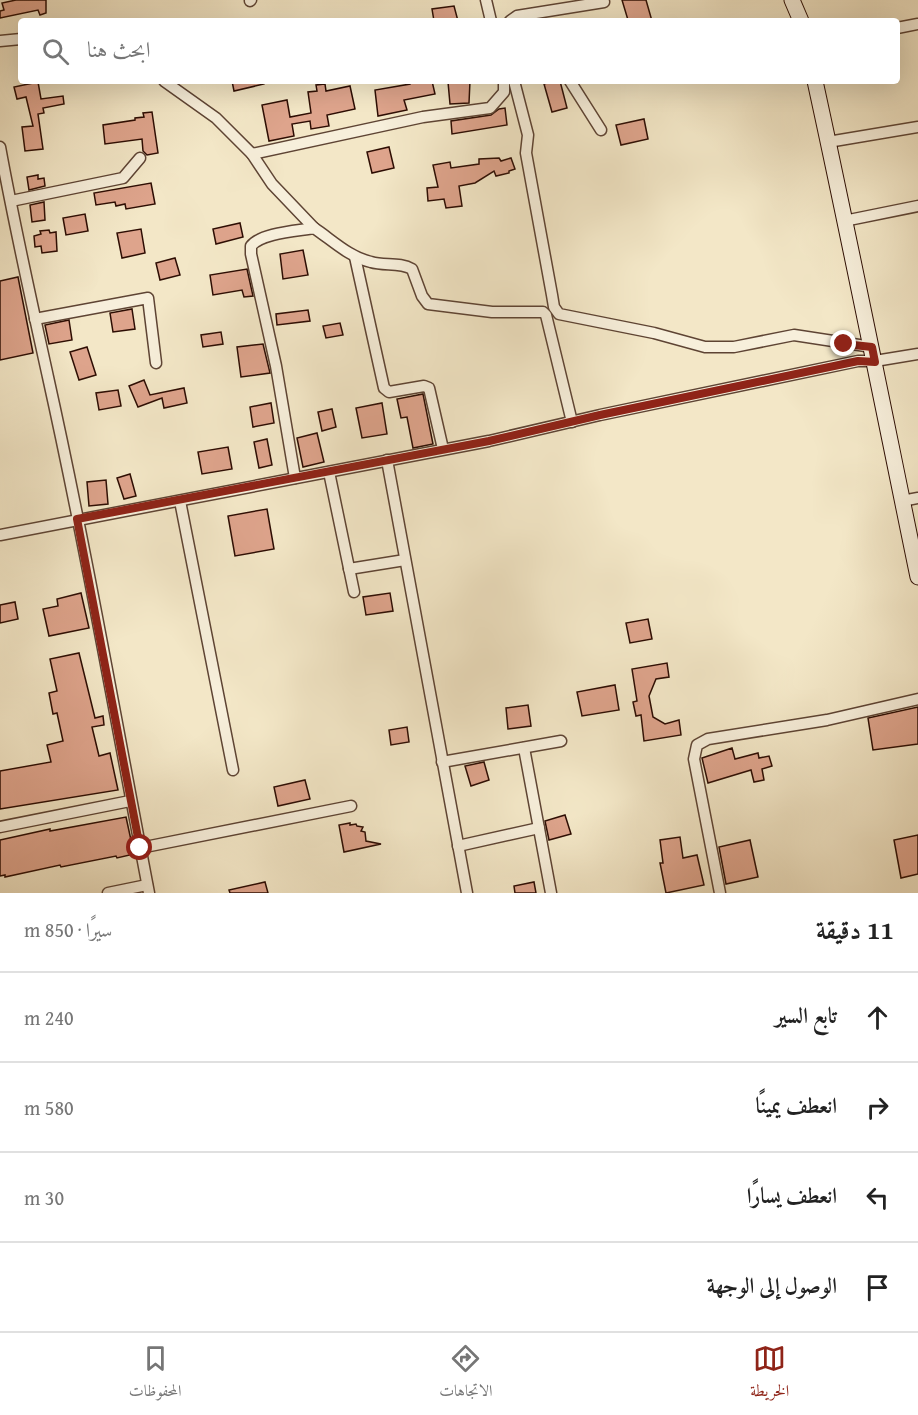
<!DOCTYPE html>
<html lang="ar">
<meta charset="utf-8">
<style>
:root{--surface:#fff;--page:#f2f2f2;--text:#222;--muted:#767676;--line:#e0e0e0;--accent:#8f2418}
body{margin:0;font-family:"Gentium Book Plus",Amiri,serif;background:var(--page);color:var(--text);direction:rtl}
.stop{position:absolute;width:18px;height:18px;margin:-14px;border:4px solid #8f2418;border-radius:50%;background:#fff}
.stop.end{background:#8f2418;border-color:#fff;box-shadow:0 2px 6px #0008}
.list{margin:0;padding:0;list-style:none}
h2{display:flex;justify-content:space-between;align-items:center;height:78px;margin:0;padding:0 24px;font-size:26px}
h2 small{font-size:20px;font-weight:400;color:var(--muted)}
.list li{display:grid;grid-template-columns:39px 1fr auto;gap:18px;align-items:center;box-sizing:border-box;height:90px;padding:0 24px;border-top:2px solid var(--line)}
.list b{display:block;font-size:22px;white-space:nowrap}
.list em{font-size:20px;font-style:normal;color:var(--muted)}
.icon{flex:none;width:33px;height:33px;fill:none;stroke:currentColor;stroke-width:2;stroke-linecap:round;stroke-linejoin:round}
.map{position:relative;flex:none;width:918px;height:893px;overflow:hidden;direction:ltr}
.search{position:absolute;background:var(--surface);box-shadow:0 6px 24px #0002;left:18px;right:18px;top:18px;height:66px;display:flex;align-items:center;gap:15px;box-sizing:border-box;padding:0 21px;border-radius:6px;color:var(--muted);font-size:22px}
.sheet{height:438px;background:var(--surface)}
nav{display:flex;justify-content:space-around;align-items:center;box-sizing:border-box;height:84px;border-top:2px solid var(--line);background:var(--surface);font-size:16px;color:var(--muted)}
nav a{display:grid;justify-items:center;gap:3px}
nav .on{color:var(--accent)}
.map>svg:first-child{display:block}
.building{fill:#dea48c;stroke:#2d0d03;stroke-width:1.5}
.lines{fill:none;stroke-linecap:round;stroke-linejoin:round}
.minor-casing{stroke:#5e4434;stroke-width:13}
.secondary-casing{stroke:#2d0d03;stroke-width:17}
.minor{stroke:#f7efdb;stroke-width:10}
.secondary{stroke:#f7efdb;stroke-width:15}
.route{stroke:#8f2418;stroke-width:8}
</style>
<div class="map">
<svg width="918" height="893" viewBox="0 0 918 893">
<rect width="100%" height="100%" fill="#f3e7c7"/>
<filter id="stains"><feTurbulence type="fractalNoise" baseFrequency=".00333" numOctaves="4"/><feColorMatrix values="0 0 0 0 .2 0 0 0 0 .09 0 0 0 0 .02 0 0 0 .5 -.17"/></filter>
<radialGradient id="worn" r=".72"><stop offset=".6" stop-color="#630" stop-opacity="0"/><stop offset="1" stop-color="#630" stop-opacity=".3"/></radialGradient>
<!-- building -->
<g class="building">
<polygon points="16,0 46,0 46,13 40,15 38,10 0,18 0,11 4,10 2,3"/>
<polygon points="622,0 646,0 652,21 628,20"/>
<polygon points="454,6 458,21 434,21 432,9"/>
<polygon points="232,81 264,81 264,84 234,91"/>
<polygon points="410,81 432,81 435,94 404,100 407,110 378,116 375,90 410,84"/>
<polygon points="454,81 470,81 469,103 450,104 448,82"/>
<polygon points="553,81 560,81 567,108 552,112 544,84"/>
<polygon points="38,82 41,99 63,96 64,104 43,108 44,113 38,114 43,149 25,151 22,127 33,126 26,97 17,99 14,87"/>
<polygon points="325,84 326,91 350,86 355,109 327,115 329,126 311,129 310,121 292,124 294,136 269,141 262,105 287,100 290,117 311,113 308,92 317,91 316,85"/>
<polygon points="505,108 507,125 452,134 451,121 491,115 499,109"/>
<polygon points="152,112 158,153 147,155 143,151 142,139 105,144 103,125 135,120 135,118 144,117 143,113"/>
<polygon points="644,119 648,139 621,145 616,125"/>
<polygon points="389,147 394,168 372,173 367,152"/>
<polygon points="499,158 501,161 511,158 515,169 509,171 509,173 496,176 494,171 475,183 459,186 462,206 446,208 444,199 428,201 427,188 438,187 433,165 450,162 451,168 479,164 479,159"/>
<polygon points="38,175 38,179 44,178 45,186 29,190 27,177"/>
<polygon points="151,183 155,204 126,209 125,204 116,206 115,202 96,205 94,193"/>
<polygon points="44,202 45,220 32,222 30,205"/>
<polygon points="85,214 88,231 66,235 63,218"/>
<polygon points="240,223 243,237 216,244 213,229"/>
<polygon points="141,229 145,253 122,258 117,233"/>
<polygon points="49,230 50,233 56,232 57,251 42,253 41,246 35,247 34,236 41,234 40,231"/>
<polygon points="303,250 308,275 283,279 280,254"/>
<polygon points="175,258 180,275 160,280 156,263"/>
<polygon points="247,269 253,296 244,297 242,290 213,295 210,275"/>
<polygon points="18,277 33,353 0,360 0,281"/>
<polygon points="132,309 135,329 113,332 110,313"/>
<polygon points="308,310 310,321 277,325 276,314"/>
<polygon points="69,320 72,340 49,344 45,325"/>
<polygon points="340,323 343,335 326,338 323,326"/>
<polygon points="221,332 223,344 203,347 201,335"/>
<polygon points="263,344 270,373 241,377 237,347"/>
<polygon points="87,347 96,375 79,380 70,352"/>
<polygon points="144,380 150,395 184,388 187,403 164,408 162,398 138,407 129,386"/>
<polygon points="118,390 121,406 99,410 96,393"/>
<polygon points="423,394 433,444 413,448 407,417 401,418 397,399"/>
<polygon points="271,403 274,423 253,427 250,407"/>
<polygon points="382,403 387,434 362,438 356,408"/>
<polygon points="332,409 336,427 322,431 318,412"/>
<polygon points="317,433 324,462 303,467 297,438"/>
<polygon points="267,439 272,465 259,468 254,442"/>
<polygon points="228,447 232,469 202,474 198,452"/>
<polygon points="130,474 136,496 124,499 117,478"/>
<polygon points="106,480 108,504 89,506 87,482"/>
<polygon points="267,509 274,549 235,556 228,516"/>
<polygon points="81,593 89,628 49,636 43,609 58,606 57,599"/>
<polygon points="390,593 393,611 366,615 363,597"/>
<polygon points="15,602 18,619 0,623 0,605"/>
<polygon points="648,619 652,639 630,643 626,623"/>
<polygon points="79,653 95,718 103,716 104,725 92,727 99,756 110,753 118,790 0,809 0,771 51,762 47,745 63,741 57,713 53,714 49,693 57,691 50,659"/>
<polygon points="667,663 669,677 656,679 649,696 653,717 665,724 679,720 681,735 644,741 641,715 636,716 633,702 637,701 632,669"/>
<polygon points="615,685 619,710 582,716 577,692"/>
<polygon points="528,705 531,726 508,729 506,708"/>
<polygon points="918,707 918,744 873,750 868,718"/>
<polygon points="407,727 409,742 391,745 389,730"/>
<polygon points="732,748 735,759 758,753 759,758 769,756 772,766 762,769 764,780 754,782 751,770 708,783 702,758"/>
<polygon points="484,762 489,780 471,786 465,766"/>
<polygon points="305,780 310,799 278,806 274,787"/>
<polygon points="565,815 571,834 549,840 545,821"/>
<polygon points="126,817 134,854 117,858 116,856 61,867 60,865 5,877 5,875 0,876 0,840 50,829 50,831"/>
<polygon points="350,823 350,825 356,824 357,826 363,827 361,831 365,832 366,841 381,844 344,852 339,825"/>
<polygon points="918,835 918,874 901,878 894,840"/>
<polygon points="680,837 683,858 697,855 704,885 666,893 660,863 663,863 660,840"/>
<polygon points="750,840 758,877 726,884 719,847"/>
<polygon points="265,882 268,893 230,893 229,890"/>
<polygon points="534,882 536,893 515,893 514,886"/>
</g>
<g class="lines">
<defs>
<g id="minor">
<polyline points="486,0 491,21"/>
<polyline points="250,1 251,0"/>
<polyline points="510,21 517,16 604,2"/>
<polyline points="897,28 918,24"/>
<polyline points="0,41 21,39"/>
<polyline points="164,81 216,118 252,154"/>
<polyline points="514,81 528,135 526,153 552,295 554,307 559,314 654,333 705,347 734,347 794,335 872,347"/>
<polyline points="570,81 601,130"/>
<polyline points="828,142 918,127"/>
<path d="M0 147C14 224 31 300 48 377 86 548 116 721 149 893"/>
<polyline points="11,201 123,178 140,158"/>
<polyline points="844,221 918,206"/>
<polyline points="314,228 272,184 252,154 423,117 490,108 504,92 504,81"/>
<polyline points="355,257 384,388 389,392 424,386 429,388 443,449"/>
<polyline points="35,319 148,298 156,363"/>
<polyline points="387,460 467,893"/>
<polyline points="329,472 354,592"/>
<path d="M295 478 276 366 251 254V246C261 233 297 231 314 228 332 240 349 257 371 262 384 266 400 262 412 269L422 296 428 304 492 312H543L546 315 572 422"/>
<polyline points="180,501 233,770"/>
<polyline points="902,501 918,498"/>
<polyline points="0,535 489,441 600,415 858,361 875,361 918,354"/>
<polyline points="349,569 405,560"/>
<polyline points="524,748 551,893"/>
<polyline points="442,762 561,741"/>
<polyline points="0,827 130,801"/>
<polyline points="458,846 539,828"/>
<polyline points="140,848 351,806"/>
<polyline points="108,893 147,885"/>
<polyline points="720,893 694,759 697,745 708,739 827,720 918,699"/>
</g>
<g id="secondary">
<polyline points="792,0 801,21"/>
<path d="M815 81C851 246 884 412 918 577"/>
</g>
</defs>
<!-- minor casing -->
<use href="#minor" class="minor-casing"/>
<!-- secondary casing -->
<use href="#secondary" class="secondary-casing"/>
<!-- minor -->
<use href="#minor" class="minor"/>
<!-- secondary -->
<use href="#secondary" class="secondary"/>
</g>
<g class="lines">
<!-- route -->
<polyline class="route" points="140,848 77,519 489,441 600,415 858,361 875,362 872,347 844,344"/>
</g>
<rect width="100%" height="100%" filter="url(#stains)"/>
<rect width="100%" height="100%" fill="url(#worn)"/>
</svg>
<div class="stop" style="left:140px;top:848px"></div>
<div class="stop end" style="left:844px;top:344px"></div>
<div class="search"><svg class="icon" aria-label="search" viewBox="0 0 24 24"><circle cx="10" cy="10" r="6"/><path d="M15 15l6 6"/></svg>ابحث هنا</div>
</div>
<section class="sheet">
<h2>11 دقيقة<small>سيرًا · 850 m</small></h2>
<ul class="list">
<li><svg class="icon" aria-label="ahead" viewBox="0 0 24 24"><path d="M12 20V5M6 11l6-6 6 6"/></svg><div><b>تابع السير</b></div><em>240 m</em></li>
<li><svg class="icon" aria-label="right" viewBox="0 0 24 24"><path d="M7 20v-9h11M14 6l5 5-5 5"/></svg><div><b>انعطف يمينًا</b></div><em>580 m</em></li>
<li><svg class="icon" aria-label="left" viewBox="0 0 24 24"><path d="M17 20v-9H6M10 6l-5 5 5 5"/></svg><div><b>انعطف يسارًا</b></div><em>30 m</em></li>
<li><svg class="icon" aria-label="arrive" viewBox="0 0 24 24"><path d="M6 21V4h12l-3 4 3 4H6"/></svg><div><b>الوصول إلى الوجهة</b></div></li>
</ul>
</section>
<nav>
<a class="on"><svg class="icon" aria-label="map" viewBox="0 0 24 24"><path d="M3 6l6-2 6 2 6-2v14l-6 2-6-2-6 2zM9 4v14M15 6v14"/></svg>الخريطة</a>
<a><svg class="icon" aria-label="directions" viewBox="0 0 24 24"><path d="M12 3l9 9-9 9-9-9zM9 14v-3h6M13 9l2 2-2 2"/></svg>الاتجاهات</a>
<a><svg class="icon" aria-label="saved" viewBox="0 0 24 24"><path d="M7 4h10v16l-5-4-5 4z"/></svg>المحفوظات</a>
</nav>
